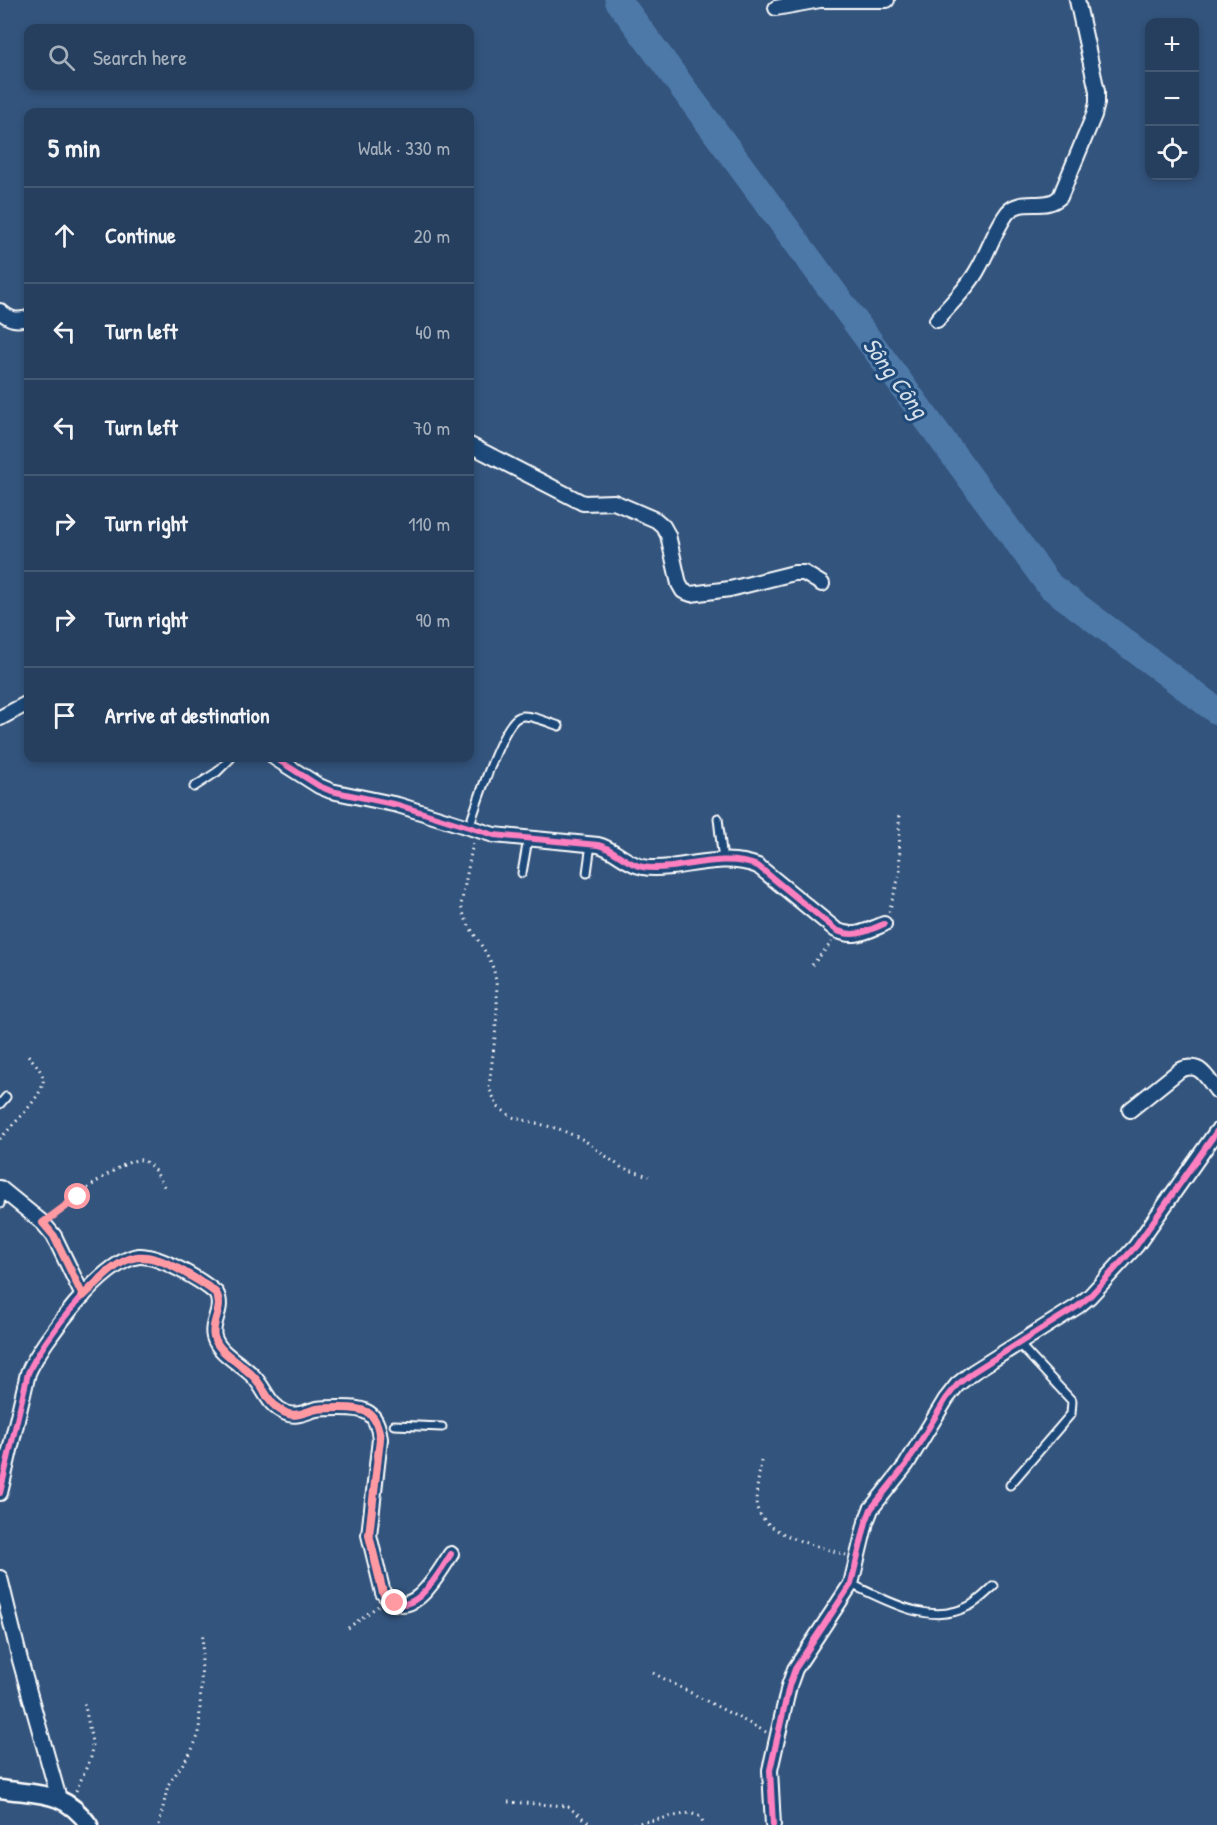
<!DOCTYPE html>
<meta charset="utf-8">
<style>
:root{--surface:#263f5e;--page:#2e4664;--text:#f1f3f6;--muted:#a4afbc;--line:#425873}
body{margin:0;font-family:"Patrick Hand",sans-serif;background:var(--page);color:var(--text)}
.controls{position:absolute;right:18px;top:18px;display:grid;overflow:hidden;border-radius:12px;box-shadow:0 3px 9px #0003}
.controls button{width:54px;height:54px;display:grid;place-items:center;padding:0;border:0;border-bottom:2px solid var(--line);background:var(--surface);color:var(--text);font:30px sans-serif}
.stop{position:absolute;width:18px;height:18px;margin:-14px;border:4px solid #ff9aa2;border-radius:50%;background:#fff}
.stop.end{background:#ff9aa2;border-color:#fff;box-shadow:0 2px 6px #0008}
.list{margin:0;padding:0;list-style:none}
h2{display:flex;justify-content:space-between;align-items:center;height:78px;margin:0;padding:0 24px;font-size:26px}
h2 small{font-size:20px;font-weight:400;color:var(--muted)}
.list li{display:grid;grid-template-columns:39px 1fr auto;gap:18px;align-items:center;box-sizing:border-box;height:96px;padding:0 24px;border-top:2px solid var(--line)}
.list b{display:block;font-size:22px;white-space:nowrap}
.list em{font-size:20px;font-style:normal;color:var(--muted)}
.icon{flex:none;width:33px;height:33px;fill:none;stroke:currentColor;stroke-width:2;stroke-linecap:round;stroke-linejoin:round}
.map{position:relative;flex:none;width:1217px;height:1825px;overflow:hidden}
.search{position:absolute;background:var(--surface);box-shadow:0 3px 9px #0003;left:24px;top:24px;width:450px;height:66px;display:flex;align-items:center;gap:15px;box-sizing:border-box;padding:0 21px;border-radius:12px;color:var(--muted);font-size:22px}
.panel{position:absolute;background:var(--surface);box-shadow:0 3px 9px #0003;left:24px;top:108px;width:450px;height:654px;border-radius:12px}
.map>svg:first-child{display:block}
.lines{fill:none;stroke-linecap:round;stroke-linejoin:round}
.river{stroke:#4e79a8;stroke-width:27}
.service-casing{stroke:#fff;stroke-width:11}
.minor-casing{stroke:#fff;stroke-width:18}
.tertiary-casing{stroke:#fff;stroke-width:21}
.path{stroke:#fff;stroke-width:3;stroke-dasharray:1.5 4.5;stroke-linecap:butt}
.service{stroke:#1f4a7a;stroke-width:7}
.minor{stroke:#1f4a7a;stroke-width:14}
.tertiary{stroke:#1f4a7a;stroke-width:16}
.cycleway-casing{stroke:#1f4a7a;stroke-width:10}
.cycleway{stroke:#ff80c0;stroke-width:6}
.route{stroke:#ff9aa2;stroke-width:8}
.labels{text-anchor:middle;dominant-baseline:central;stroke-width:6;stroke-linejoin:round;paint-order:stroke}
.water-label{font-size:24px;font-style:italic;fill:#d3dee9;stroke:#1f4a7a}
</style>
<div class="map">
<svg width="1217" height="1825" viewBox="0 0 1217 1825">
<rect width="100%" height="100%" fill="#33547d"/>
<filter id="ink" filterUnits="userSpaceOnUse"><feTurbulence type="fractalNoise" baseFrequency=".0167" numOctaves="2"/><feDisplacementMap in="SourceGraphic" scale="12" xChannelSelector="R" yChannelSelector="G"/><feConvolveMatrix kernelMatrix="1 2 1 2 8 2 1 2 1" color-interpolation-filters="sRGB"/></filter>
<g filter="url(#ink)">
<g class="lines">
<!-- river -->
<polyline class="river" points="618,0 1050,586 1217,711"/>
<defs>
<g id="service">
<polyline points="194,787 217,772 231,758"/>
<polyline points="718,818 723,861"/>
<path d="M469 827C476 807 502 723 519 717 527 713 550 723 559 726"/>
<polyline points="522,873 528,839"/>
<polyline points="587,873 591,844"/>
<polyline points="0,1104 6,1097"/>
<polyline points="0,1204 2,1191"/>
<polyline points="394,1425 442,1427"/>
<polyline points="1010,1485 1071,1414 1072,1401 1018,1343"/>
<path d="M851 1584C886 1600 930 1627 969 1606 978 1602 986 1593 994 1586"/>
</g>
<g id="minor">
<polyline points="776,8 820,0 887,0"/>
<path d="M0 311C10 320 16 321 28 318"/>
<path d="M937 320C951 303 968 288 978 269 988 252 996 227 1008 212 1021 197 1045 211 1060 197L1094 115 1097 103V91L1077 0"/>
<polyline points="470,445 583,503 614,502 656,520 663,526 668,535 679,584 683,591 691,594 730,589 794,573 804,573 822,584"/>
<polyline points="0,718 28,703"/>
<path d="M275 758 319 786 331 791 398 805 494 835 598 845C615 849 626 864 643 867 652 869 662 868 671 867 700 863 730 855 758 866L836 930C854 939 867 931 884 924"/>
<path d="M1130 1110 1180 1070C1200 1061 1206 1077 1217 1091"/>
<polyline points="0,1188 43,1223 54,1236 83,1296"/>
<path d="M0 1493 28 1373C42 1341 103 1260 139 1256 159 1255 201 1280 216 1293 225 1309 210 1322 214 1337 219 1354 242 1364 253 1376 266 1389 267 1405 286 1413 296 1418 307 1411 317 1409 324 1408 332 1408 340 1408 366 1408 377 1411 380 1439L369 1535 383 1593C410 1627 438 1574 451 1554"/>
<polyline points="0,1578 20,1660 59,1799"/>
<polyline points="773,1825 770,1770 789,1686 795,1669 851,1584 866,1522 871,1509 906,1465 946,1399 957,1385 973,1372 1078,1306 1090,1296 1136,1246 1217,1131"/>
</g>
<path id="tertiary" d="M0 1789C39 1795 64 1790 89 1825"/>
</defs>
<!-- service casing -->
<use href="#service" class="service-casing"/>
<!-- minor casing -->
<use href="#minor" class="minor-casing"/>
<!-- tertiary casing -->
<use href="#tertiary" class="tertiary-casing"/>
<!-- path -->
<g class="path">
<path d="M473 843 461 905C466 929 485 945 493 968 503 999 492 1055 489 1088L498 1107 512 1117 559 1129 584 1140 622 1168 649 1176"/>
<polyline points="889,912 900,873 899,816"/>
<polyline points="812,965 832,942"/>
<path d="M0 1139C10 1127 47 1093 43 1078 41 1069 33 1061 27 1054"/>
<path d="M54 1214C68 1203 125 1157 141 1160 152 1162 160 1179 165 1188"/>
<path d="M761 1461C760 1472 754 1498 757 1508 767 1537 820 1546 846 1555"/>
<polyline points="348,1628 378,1606"/>
<polyline points="653,1673 766,1732"/>
<polyline points="76,1791 91,1757 92,1742 84,1701"/>
<polyline points="508,1802 567,1806 592,1825"/>
<polyline points="159,1825 168,1785 191,1752 199,1734 203,1632"/>
<polyline points="628,1825 690,1813 701,1817 704,1825"/>
</g>
<!-- service -->
<use href="#service" class="service"/>
<!-- minor -->
<use href="#minor" class="minor"/>
<!-- tertiary -->
<use href="#tertiary" class="tertiary"/>
<defs>
<g id="cycleway">
<path d="M275 758 319 786 331 791 398 805 494 835 598 845C615 849 626 864 643 867 652 869 662 868 671 867 700 863 730 855 758 866L836 930C854 939 867 931 884 924"/>
<path d="M0 1493 28 1373C42 1341 103 1260 139 1256 159 1255 201 1280 216 1293 225 1309 210 1322 214 1337 219 1354 242 1364 253 1376 266 1389 267 1405 286 1413 296 1418 307 1411 317 1409 324 1408 332 1408 340 1408 366 1408 377 1411 380 1439L369 1535 383 1593C410 1627 438 1574 451 1554"/>
<polyline points="773,1825 770,1770 789,1686 795,1669 851,1584 866,1522 871,1509 906,1465 946,1399 957,1385 973,1372 1078,1306 1090,1296 1136,1246 1217,1131"/>
</g>
</defs>
<!-- cycleway casing -->
<use href="#cycleway" class="cycleway-casing"/>
<!-- cycleway -->
<use href="#cycleway" class="cycleway"/>
</g>
</g>
<g class="lines" filter="url(#ink)">
<!-- route -->
<path class="route" d="M78 1197 43 1223 54 1236 83 1296C118 1263 132 1242 180 1270 192 1277 206 1284 216 1293 225 1309 210 1322 214 1337 219 1353 242 1364 253 1376 266 1389 267 1405 286 1413 296 1418 307 1411 317 1409 324 1408 332 1408 340 1408 366 1408 377 1411 380 1439L369 1535 383 1593 387 1599 395 1603"/>
</g>
<g class="labels">
<!-- water labels -->
<g class="water-label">
<text transform="translate(896 377) rotate(54)">Sông Công</text>
</g>
</g>
</svg>
<div class="controls">
<button>+</button>
<button>−</button>
<button><svg class="icon" aria-label="locate" viewBox="0 0 24 24"><circle cx="12" cy="12" r="6"/><path d="M12 2v4M12 18v4M2 12h4M18 12h4"/></svg></button>
</div>
<div class="stop" style="left:78px;top:1197px"></div>
<div class="stop end" style="left:395px;top:1603px"></div>
<div class="search"><svg class="icon" aria-label="search" viewBox="0 0 24 24"><circle cx="10" cy="10" r="6"/><path d="M15 15l6 6"/></svg>Search here</div>
<section class="panel">
<h2>5 min<small>Walk · 330 m</small></h2>
<ul class="list">
<li><svg class="icon" aria-label="ahead" viewBox="0 0 24 24"><path d="M12 20V5M6 11l6-6 6 6"/></svg><div><b>Continue</b></div><em>20 m</em></li>
<li><svg class="icon" aria-label="left" viewBox="0 0 24 24"><path d="M17 20v-9H6M10 6l-5 5 5 5"/></svg><div><b>Turn left</b></div><em>40 m</em></li>
<li><svg class="icon" aria-label="left" viewBox="0 0 24 24"><path d="M17 20v-9H6M10 6l-5 5 5 5"/></svg><div><b>Turn left</b></div><em>70 m</em></li>
<li><svg class="icon" aria-label="right" viewBox="0 0 24 24"><path d="M7 20v-9h11M14 6l5 5-5 5"/></svg><div><b>Turn right</b></div><em>110 m</em></li>
<li><svg class="icon" aria-label="right" viewBox="0 0 24 24"><path d="M7 20v-9h11M14 6l5 5-5 5"/></svg><div><b>Turn right</b></div><em>90 m</em></li>
<li><svg class="icon" aria-label="arrive" viewBox="0 0 24 24"><path d="M6 21V4h12l-3 4 3 4H6"/></svg><div><b>Arrive at destination</b></div></li>
</ul>
</section>
</div>
